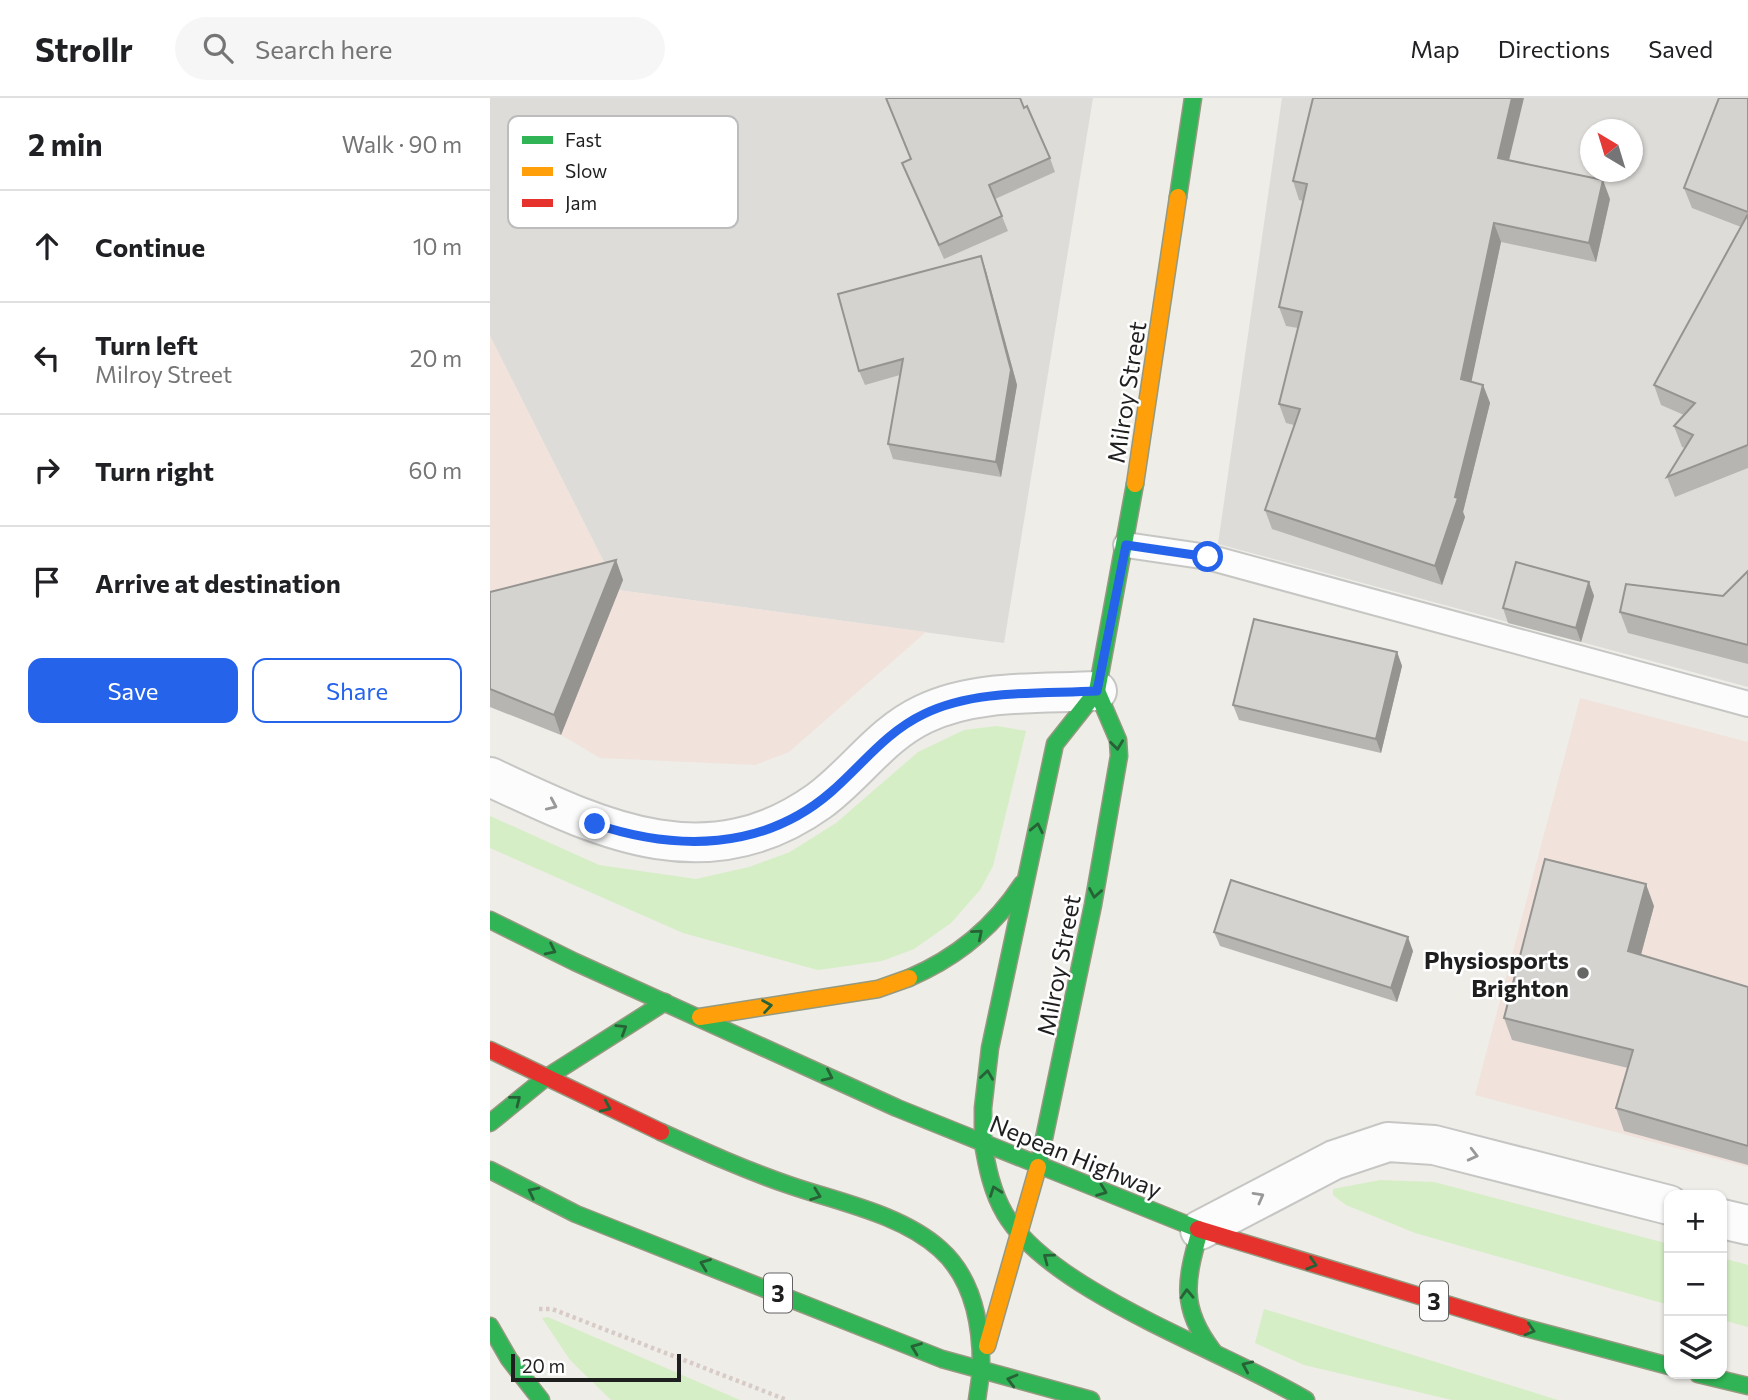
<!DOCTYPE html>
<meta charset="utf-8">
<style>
:root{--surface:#fff;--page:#f6f6f6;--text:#202124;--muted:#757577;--line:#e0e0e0;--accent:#2563eb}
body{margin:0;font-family:Commissioner,sans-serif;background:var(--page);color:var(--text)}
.controls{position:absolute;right:21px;bottom:21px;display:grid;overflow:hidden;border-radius:14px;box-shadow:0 2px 5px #0004}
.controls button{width:63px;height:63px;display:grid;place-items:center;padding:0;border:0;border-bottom:2px solid var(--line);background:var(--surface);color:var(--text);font:35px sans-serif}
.compass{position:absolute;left:1090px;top:21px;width:63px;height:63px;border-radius:50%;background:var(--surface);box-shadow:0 2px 5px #0004;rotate:322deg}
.scale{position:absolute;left:21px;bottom:18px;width:170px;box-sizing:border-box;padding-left:7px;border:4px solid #1f1f1f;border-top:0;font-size:19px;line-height:24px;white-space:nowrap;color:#1f1f1f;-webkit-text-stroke:5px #fff;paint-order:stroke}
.stop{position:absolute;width:21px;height:21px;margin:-16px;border:5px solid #2563eb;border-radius:50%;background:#fff}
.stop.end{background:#2563eb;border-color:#fff;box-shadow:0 2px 7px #0008}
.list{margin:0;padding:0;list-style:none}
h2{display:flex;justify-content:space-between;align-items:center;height:91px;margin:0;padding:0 28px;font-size:30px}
h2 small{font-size:23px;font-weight:400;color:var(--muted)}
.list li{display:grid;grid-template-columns:46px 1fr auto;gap:21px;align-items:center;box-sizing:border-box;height:112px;padding:0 28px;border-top:2px solid var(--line)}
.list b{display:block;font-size:26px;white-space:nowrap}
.list p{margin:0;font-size:23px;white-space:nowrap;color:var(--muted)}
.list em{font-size:23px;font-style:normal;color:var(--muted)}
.actions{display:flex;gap:14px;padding:21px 28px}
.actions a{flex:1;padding:16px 0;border:2px solid var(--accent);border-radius:14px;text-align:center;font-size:24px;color:var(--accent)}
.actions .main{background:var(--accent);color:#fff}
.icon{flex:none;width:38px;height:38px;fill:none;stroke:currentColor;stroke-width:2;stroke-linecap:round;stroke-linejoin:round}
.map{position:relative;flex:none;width:1258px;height:1302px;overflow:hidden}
header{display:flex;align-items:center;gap:42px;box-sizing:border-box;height:98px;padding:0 35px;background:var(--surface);border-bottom:2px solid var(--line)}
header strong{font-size:33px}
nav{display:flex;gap:38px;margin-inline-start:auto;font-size:24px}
.search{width:490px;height:63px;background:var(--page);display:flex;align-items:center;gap:18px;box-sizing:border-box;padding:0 24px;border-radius:38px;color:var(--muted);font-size:26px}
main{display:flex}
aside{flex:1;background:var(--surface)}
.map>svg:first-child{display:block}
.residential{fill:#dddcd9;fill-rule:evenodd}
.commercial{fill:#f1e2dc}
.grass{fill:#d5eec5}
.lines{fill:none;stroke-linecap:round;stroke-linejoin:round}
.lane-casing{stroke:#c6c6c4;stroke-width:28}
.street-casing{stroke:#c6c6c4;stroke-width:42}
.fast-casing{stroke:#94997f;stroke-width:19}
.slow-casing{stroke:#94997f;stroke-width:19}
.jam-casing{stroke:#94997f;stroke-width:19}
.path{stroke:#d8cbc6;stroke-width:4.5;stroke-dasharray:3.5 3.5;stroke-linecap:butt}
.lane{stroke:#fcfcfc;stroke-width:24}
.street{stroke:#fcfcfc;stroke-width:38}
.fast{stroke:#30b455;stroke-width:16}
.slow{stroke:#ff9f0a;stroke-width:16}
.jam{stroke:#e5322d;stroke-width:16}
.wall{fill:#b7b5b2}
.shaded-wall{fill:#959491}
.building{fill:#d5d3cf;stroke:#959491;stroke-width:2}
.oneway{stroke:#276237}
.oneway2{stroke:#999}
.route{stroke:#2563eb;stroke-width:9}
.poi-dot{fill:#676765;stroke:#fff;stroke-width:2.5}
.labels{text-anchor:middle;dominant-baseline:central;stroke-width:5;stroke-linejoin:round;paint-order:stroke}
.shield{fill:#fff;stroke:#626262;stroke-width:2}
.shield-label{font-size:23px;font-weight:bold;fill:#1f1f1f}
.street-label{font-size:24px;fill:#1f1f1f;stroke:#fff}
.poi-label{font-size:24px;font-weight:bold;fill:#1f1f1f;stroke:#fff;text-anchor:end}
.key{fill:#fff;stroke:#bcbcbc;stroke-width:2}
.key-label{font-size:19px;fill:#1f1f1f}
</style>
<header>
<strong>Strollr</strong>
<div class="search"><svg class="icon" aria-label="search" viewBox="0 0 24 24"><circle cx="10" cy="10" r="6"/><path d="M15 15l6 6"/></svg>Search here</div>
<nav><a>Map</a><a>Directions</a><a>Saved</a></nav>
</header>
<main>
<aside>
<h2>2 min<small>Walk · 90 m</small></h2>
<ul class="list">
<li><svg class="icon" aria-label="ahead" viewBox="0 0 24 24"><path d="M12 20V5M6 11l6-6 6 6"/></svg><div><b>Continue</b></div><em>10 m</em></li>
<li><svg class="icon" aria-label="left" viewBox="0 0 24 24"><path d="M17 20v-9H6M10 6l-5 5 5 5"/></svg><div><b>Turn left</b><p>Milroy Street</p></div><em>20 m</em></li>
<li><svg class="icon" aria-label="right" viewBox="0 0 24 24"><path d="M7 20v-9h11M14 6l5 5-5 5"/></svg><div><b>Turn right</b></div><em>60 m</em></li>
<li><svg class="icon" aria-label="arrive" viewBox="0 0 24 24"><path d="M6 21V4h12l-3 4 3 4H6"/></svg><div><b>Arrive at destination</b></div></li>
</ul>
<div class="actions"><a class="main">Save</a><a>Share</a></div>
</aside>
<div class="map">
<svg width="1258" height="1302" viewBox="0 0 1258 1302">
<rect width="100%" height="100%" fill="#eeede8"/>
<!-- residential -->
<g class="residential">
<polygon points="0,0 603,0 514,545 128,492 0,238"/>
<path d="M792 0H1258V589L728 446ZM1100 32H1142V74H1100Z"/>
</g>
<!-- commercial -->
<g class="commercial">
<polygon points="0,238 128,492 436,534 299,654 265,667 110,660 71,637 0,609"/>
<polygon points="1090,600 1258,644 1258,1069 985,997"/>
</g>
<!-- grass -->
<g class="grass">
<polygon points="507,628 536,633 503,768 490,792 461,825 424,851 392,863 328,872 193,835 0,750 0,718 109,767 206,781 259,769 300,754 346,725 428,654 474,632"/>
<polygon points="890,1082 944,1084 1179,1146 1179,1207 925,1135 856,1107 843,1097 843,1091"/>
<polygon points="1232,1160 1258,1167 1258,1229 1232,1222"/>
<polygon points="774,1211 1068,1302 962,1302 814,1267 765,1245"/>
<polygon points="58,1219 250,1302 121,1302 80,1262 52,1220"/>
</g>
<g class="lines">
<defs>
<polyline id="lane" points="636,447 718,459 1258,606"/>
<g id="street">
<path d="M0 679C109 730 216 784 329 703 366 676 391 636 434 616 486 591 551 596 607 593"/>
<polyline points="1232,1121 1258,1127"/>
<polyline points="710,1132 844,1062 898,1044 944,1047 1179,1107"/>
</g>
<g id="fast">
<polyline points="688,99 703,0"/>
<polyline points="0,822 85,864 407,1010 708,1131"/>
<path d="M419 880C466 860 504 829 532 786"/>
<polyline points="0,1025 54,981 175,904"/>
<path d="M171 1034C213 1053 255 1072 299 1087 348 1104 411 1116 450 1151 485 1182 492 1230 491 1274"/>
<polyline points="493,1045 493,1010 500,950 565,646 607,593 645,386"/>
<path d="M493 1045C497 1069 502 1094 515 1116 562 1195 735 1253 816 1302"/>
<polyline points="548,1069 603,807 629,658 628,642 607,593"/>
<polyline points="0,1072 86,1116 452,1261 601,1302"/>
<path d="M710 1132C696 1182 689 1209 723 1253"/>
<polyline points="0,1228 19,1261 51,1302"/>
<polyline points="1032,1229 1179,1268"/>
<polyline points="1208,1276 1258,1288"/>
<polyline points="487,1302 491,1274"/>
</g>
<g id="slow">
<polyline points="645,386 688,99"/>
<polyline points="210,919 388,891 419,880"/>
<polyline points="497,1248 548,1069"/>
</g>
<g id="jam">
<polyline points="0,952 171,1034"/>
<polyline points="708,1131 1032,1229"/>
</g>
</defs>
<!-- lane casing -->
<use href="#lane" class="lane-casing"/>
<!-- street casing -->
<use href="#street" class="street-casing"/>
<!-- fast casing -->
<use href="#fast" class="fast-casing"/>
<!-- slow casing -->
<use href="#slow" class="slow-casing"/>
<!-- jam casing -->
<use href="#jam" class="jam-casing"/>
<!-- path -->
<polyline class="path" points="49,1211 62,1211 297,1302"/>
<!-- lane -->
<use href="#lane" class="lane"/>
<!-- street -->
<use href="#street" class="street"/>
<!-- fast -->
<use href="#fast" class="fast"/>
<!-- slow -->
<use href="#slow" class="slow"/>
<!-- jam -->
<use href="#jam" class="jam"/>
</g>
<!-- wall -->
<g class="wall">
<polygon points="396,0 534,10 560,60 565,74 505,101 518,133 454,161 418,80 412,65 421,61"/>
<polygon points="1258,0 1258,370 1185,399 1177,379 1195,350 1192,349 1184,328 1194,317 1171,307 1164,287 1251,129 1202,110 1194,90"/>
<polygon points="1019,62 1120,101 1106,164 1011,144 981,284 993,287 1000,305 973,414 975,419 952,487 782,431 775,412 804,327 796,325 789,306 808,230 796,228 789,209 813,103 809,102 803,83"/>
<polygon points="491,158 496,173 527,287 511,379 403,361 398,346 410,277 375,287 369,273"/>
<polygon points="126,462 133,482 71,637 0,609 0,494"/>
<polygon points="1258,473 1258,566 1138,535 1130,514 1233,498"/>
<polygon points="1099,484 1104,498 1091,544 1018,525 1013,510"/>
<polygon points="907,554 912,568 891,655 749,622 743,607"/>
<polygon points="1164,808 1151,857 1258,889 1258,1067 1134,1033 1126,1010 1138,970 1022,942 1014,920"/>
<polygon points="724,834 923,853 907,904 730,848"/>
</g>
<!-- shaded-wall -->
<g class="shaded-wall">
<polygon points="1022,0 1034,0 1015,79 1008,60"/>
<polygon points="1113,82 1120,101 1106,164 1099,145"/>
<polygon points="1004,125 1011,144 978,300 971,281"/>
<polygon points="491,158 496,173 527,287 511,379 506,364"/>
<polygon points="993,287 1000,305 973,414 975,419 952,487 945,468 965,399"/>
<polygon points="126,462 133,482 71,637 64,617"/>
<polygon points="1099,484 1104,498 1091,544 1086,530"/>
<polygon points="907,554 912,568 891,655 886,641"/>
<polygon points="1156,786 1164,808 1146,875 1138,853"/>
<polygon points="918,839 923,853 907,904 901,890"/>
</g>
<!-- building -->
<g class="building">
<polygon points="396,0 530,0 534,10 537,8 560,60 499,87 512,118 449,147 412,65 421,61"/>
<polygon points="823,0 1022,0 1008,60 1113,82 1099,145 1004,125 971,281 993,287 965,399 968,400 945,468 775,412 810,311 789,306 812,214 789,209 817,86 803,83"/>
<polygon points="1229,0 1258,0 1258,114 1194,90"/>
<polygon points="1258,116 1258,347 1177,379 1203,337 1184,328 1205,305 1164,287"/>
<polygon points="491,158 521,272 506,364 398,346 413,261 369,273 348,196"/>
<polygon points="126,462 64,617 0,591 0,494"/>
<polygon points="1026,464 1099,484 1086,530 1013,510"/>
<polygon points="1258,473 1258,547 1130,514 1136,486 1233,498"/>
<polygon points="764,521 907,554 886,641 743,607"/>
<polygon points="1055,761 1156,786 1138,853 1258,889 1258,1048 1126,1010 1143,952 1014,920"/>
<polygon points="741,782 918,839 901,890 724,834"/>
</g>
<!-- one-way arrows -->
<defs><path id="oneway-chevron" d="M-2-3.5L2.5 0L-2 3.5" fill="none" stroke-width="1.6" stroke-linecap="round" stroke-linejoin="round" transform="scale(1.75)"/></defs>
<g class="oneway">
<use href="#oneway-chevron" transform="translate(627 647) rotate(83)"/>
<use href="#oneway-chevron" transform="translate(547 730) rotate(-78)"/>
<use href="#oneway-chevron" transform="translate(605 795) rotate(100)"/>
<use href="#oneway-chevron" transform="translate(488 836) rotate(-40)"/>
<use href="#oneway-chevron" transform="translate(61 852) rotate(26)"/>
<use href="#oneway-chevron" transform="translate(277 908) rotate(-9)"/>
<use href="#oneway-chevron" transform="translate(132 931) rotate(-32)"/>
<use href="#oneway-chevron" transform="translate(497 977) rotate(-82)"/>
<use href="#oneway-chevron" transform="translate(338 978) rotate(25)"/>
<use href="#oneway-chevron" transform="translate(26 1002) rotate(-38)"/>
<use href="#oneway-chevron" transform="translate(116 1009) rotate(24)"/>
<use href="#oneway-chevron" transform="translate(505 1093) rotate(-110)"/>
<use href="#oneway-chevron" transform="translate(612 1093) rotate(21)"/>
<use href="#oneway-chevron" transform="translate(43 1094) rotate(-153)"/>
<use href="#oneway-chevron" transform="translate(326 1097) rotate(20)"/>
<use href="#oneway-chevron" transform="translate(558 1160) rotate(-143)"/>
<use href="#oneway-chevron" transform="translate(215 1166) rotate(-159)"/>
<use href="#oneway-chevron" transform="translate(822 1166) rotate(17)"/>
<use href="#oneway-chevron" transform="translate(697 1196) rotate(-92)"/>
<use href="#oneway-chevron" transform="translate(1040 1232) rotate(17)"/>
<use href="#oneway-chevron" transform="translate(426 1250) rotate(-159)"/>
<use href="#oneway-chevron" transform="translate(757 1268) rotate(-156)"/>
<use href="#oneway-chevron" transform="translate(522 1282) rotate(-165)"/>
</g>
<g class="oneway2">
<use href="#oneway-chevron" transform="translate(62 707) rotate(24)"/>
<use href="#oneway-chevron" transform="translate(983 1057) rotate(14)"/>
<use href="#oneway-chevron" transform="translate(769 1099) rotate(-29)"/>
</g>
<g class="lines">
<!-- route -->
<path class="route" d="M105 726C186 753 273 753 341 694 372 667 396 634 434 616 485 591 551 596 607 593L636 447 718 459"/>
</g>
<!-- markers -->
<circle class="poi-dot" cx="1093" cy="875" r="7"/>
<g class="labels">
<!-- shield labels -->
<g class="shield">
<rect x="274" y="1175.5" width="28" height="39" rx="5"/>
<rect x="930" y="1183.5" width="28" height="39" rx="5"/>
</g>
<g class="shield-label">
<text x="288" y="1195">3</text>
<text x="944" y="1203">3</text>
</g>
<!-- street labels -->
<g class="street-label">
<text transform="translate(636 294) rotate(-81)">Milroy Street</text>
<text transform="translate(568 867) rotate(-79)">Milroy Street</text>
<text transform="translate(586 1058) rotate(22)">Nepean Highway</text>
</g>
<!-- poi labels -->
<g class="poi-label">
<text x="1079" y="861">Physiosports<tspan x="1079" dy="28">Brighton</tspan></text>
</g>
</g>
<!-- legend -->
<rect x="18" y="18" width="230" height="112" rx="10" class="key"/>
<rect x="32" y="38" width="31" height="8" fill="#30b455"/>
<rect x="32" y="69" width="31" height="9" fill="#ff9f0a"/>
<rect x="32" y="101" width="31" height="8" fill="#e5322d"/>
<g class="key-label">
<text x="75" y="49">Fast</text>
<text x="75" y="80">Slow</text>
<text x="75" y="112">Jam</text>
</g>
</svg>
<div class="controls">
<button>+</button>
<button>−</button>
<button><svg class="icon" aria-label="layers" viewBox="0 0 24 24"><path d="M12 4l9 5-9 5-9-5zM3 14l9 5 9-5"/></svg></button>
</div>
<svg class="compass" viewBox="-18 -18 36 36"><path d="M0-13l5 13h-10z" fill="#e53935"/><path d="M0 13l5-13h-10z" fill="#757577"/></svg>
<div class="scale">20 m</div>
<div class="stop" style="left:718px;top:459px"></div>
<div class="stop end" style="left:105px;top:726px"></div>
</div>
</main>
